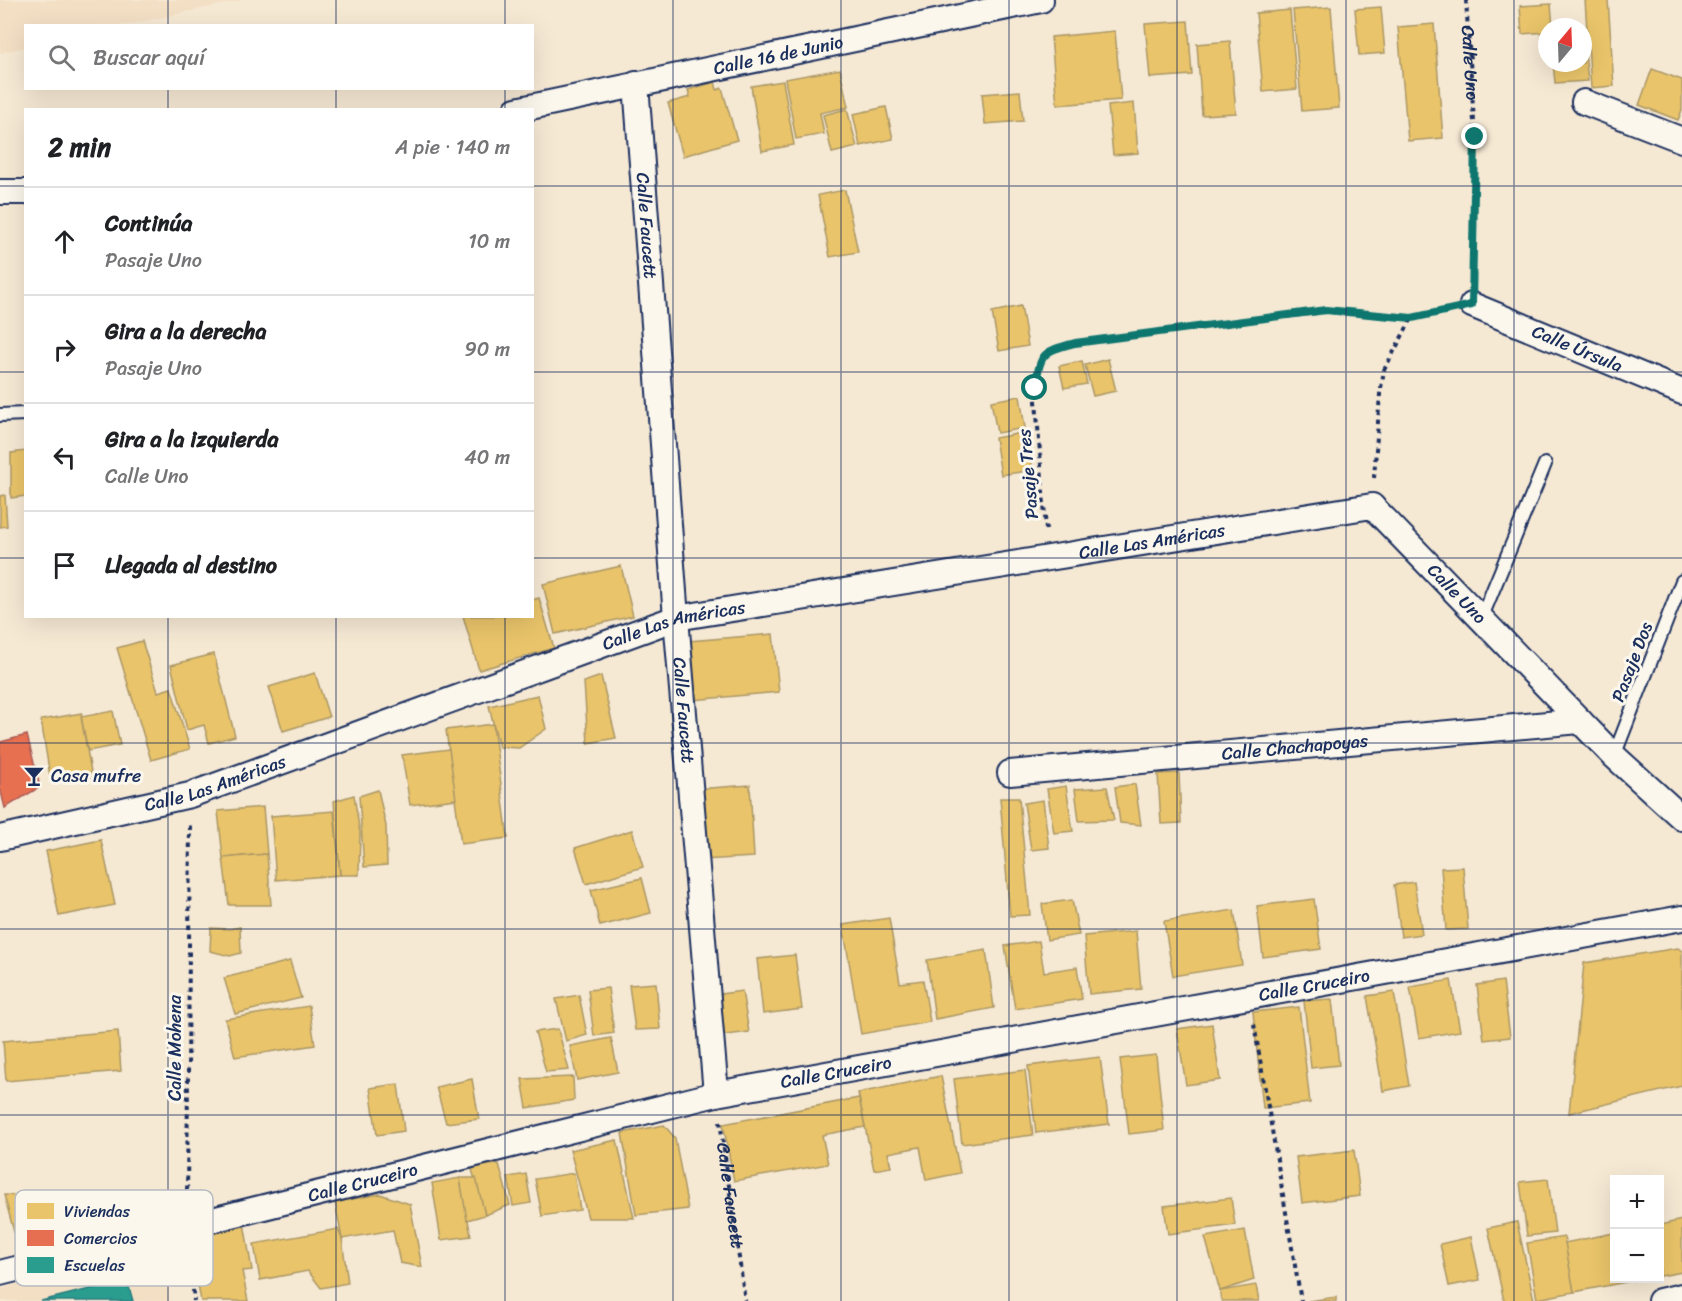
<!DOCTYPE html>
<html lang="es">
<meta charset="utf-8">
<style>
:root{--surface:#fff;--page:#f6f6f6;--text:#202124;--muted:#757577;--line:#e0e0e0}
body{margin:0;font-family:Sriracha,sans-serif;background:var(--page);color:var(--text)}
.controls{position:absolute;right:18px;bottom:18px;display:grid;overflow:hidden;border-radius:0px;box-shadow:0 6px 24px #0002}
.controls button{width:54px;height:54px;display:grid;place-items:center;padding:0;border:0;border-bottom:2px solid var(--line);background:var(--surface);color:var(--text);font:30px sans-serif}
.compass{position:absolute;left:1538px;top:18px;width:54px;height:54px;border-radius:50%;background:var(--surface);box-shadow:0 6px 24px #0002;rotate:19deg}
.stop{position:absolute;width:18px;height:18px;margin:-14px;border:4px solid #0f766e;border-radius:50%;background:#fff}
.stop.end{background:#0f766e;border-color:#fff;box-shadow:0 2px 6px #0008}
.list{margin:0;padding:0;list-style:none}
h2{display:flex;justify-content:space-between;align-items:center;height:78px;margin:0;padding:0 24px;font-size:26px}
h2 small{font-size:20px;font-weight:400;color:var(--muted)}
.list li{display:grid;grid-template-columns:39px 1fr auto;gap:18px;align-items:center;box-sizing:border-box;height:108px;padding:0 24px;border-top:2px solid var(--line)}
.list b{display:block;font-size:22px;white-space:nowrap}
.list p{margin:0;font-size:20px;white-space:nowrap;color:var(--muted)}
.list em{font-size:20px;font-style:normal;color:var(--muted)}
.icon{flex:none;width:33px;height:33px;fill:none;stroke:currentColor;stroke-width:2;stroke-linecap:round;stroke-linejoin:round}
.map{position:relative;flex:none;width:1682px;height:1301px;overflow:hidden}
.search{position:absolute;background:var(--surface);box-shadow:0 6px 24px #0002;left:24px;top:24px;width:510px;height:66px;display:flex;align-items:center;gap:15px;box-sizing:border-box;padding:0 21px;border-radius:0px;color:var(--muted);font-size:22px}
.panel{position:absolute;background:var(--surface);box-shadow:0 6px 24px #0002;left:24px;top:108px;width:510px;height:510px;border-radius:0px}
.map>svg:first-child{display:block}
.built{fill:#f3dfc4}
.homes{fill:#e9c46a;stroke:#ab9766;stroke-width:1.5}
.shops{fill:#e76f51;stroke:#aa5c55;stroke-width:1.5}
.schools{fill:#2a9d8f;stroke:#267c80;stroke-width:1.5}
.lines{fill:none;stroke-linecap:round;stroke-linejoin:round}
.service-casing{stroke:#1b2f5e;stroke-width:16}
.minor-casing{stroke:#1b2f5e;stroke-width:28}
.path{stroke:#1b2f5e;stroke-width:4;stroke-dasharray:4.5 4.5;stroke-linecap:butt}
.service{stroke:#fbf7ec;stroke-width:12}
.minor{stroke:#fbf7ec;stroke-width:24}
.route{stroke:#0f766e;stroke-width:8}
.grid{fill:none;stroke:#1b2f5e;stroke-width:1.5;stroke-opacity:0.55}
.labels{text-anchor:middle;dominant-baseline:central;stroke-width:6;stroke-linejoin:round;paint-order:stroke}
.street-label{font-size:18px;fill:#1b2f5e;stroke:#fbf7ec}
.poi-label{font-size:18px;fill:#1b2f5e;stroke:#fbf7ec;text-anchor:start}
.key{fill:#fbf7ec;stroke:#b8bbc1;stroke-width:1.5}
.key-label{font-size:16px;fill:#1b2f5e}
</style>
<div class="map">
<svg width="1682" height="1301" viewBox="0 0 1682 1301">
<rect width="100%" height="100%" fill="#f6e9d4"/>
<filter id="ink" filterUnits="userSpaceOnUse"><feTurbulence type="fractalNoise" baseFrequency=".0167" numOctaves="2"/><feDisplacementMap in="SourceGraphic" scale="12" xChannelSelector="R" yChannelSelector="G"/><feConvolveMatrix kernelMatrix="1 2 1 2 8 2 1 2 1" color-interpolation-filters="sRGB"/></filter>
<g filter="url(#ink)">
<!-- built -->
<g class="built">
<polygon points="0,0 243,0 126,25 26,26 25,47 0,53"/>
<polygon points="165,1244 170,1301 0,1301 0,1289"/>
</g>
<!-- homes -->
<g class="homes">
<polygon points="1585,0 1608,0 1614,86 1591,88"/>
<polygon points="1551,4 1553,27 1547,27 1547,32 1522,34 1520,6"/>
<polygon points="1331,7 1339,108 1302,111 1293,10"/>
<polygon points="1381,7 1385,53 1359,55 1355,9"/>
<polygon points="1290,10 1297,89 1263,92 1256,13"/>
<polygon points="1188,21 1192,75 1150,78 1145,24"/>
<polygon points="1434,24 1443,138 1408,141 1398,27"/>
<polygon points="1115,31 1121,100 1057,105 1051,37"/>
<polygon points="1230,41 1236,113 1202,115 1197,44"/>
<polygon points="1583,42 1584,42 1588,81 1555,83 1553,63 1583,63"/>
<polygon points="840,69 848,107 820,113 824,134 796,139 785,79"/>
<polygon points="1652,69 1682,80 1682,110 1678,120 1639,105"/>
<polygon points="783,81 794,145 762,151 751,86"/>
<polygon points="715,82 717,90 722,88 737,140 683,156 668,103 690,97 688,90"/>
<polygon points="1020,91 1023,121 985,124 982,94"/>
<polygon points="1134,103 1138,153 1113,155 1108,106"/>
<polygon points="886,107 893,139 860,146 853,114"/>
<polygon points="847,109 857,147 832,153 823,115"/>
<polygon points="845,190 858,252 830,257 818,195"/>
<polygon points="1021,306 1028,346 999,351 992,312"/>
<polygon points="1108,359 1116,391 1093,396 1085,365"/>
<polygon points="1082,361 1087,384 1064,388 1059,366"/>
<polygon points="1020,396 1025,428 997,433 991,401"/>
<polygon points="1027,432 1033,470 1001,475 995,438"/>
<polygon points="26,451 26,496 11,498 11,453"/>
<polygon points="5,495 7,526 0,527 0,496"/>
<polygon points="621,566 633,616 555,634 543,584"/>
<polygon points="539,598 554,648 479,670 463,616 532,616 532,600"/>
<polygon points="773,634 779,692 693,700 688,641"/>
<polygon points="142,641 158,692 171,688 190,749 151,760 117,648"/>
<polygon points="214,654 235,736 209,743 204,725 187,730 171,665"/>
<polygon points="315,673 329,717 283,731 269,687"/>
<polygon points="601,676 616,738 588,743 584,682"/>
<polygon points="538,695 546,729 519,748 499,747 489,706"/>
<polygon points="113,711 120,745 88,751 81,717"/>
<polygon points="82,713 81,717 92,777 51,783 41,720"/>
<polygon points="493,724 508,838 461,844 446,730"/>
<polygon points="449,749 456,799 410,805 402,755"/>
<polygon points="1179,773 1181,823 1161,824 1158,774"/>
<polygon points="1135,784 1141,825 1120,823 1115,787"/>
<polygon points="750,785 754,857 702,860 697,789"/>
<polygon points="1066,786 1073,831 1054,833 1047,789"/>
<polygon points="1107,787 1114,820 1079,821 1075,789"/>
<polygon points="378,790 386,826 387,865 364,867 359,796"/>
<polygon points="354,795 360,833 359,875 340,875 334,801"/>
<polygon points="1000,798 1019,798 1030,915 1010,916"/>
<polygon points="1043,800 1049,848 1031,850 1024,803"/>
<polygon points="263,807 267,854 223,858 218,811"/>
<polygon points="334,811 340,875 276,880 271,816"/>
<polygon points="632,830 643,867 586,884 575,848"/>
<polygon points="101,840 115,905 59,916 46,851"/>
<polygon points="267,854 271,905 229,905 223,858"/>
<polygon points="1463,867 1468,929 1446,930 1441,868"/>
<polygon points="642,878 651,913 600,926 591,890"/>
<polygon points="1414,882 1422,934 1401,937 1394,885"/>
<polygon points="1314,899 1321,949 1263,957 1257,906"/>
<polygon points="1072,900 1079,935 1047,940 1042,904"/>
<polygon points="1234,910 1242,965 1173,976 1164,921"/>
<polygon points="889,918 900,983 923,980 930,1022 861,1034 843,925"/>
<polygon points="240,927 241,953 230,956 210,951 211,928 230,929"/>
<polygon points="1136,931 1141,989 1089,994 1084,936"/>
<polygon points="1039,941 1044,972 1077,967 1082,999 1015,1009 1005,946"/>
<polygon points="1678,948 1682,951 1682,1086 1569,1113 1584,963"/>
<polygon points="986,950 994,1008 935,1019 927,960"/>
<polygon points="795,955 802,1009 763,1014 757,959"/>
<polygon points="290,961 301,998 235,1014 224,978"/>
<polygon points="1451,980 1460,1031 1419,1038 1410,987"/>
<polygon points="1503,981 1510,1037 1484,1040 1477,985"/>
<polygon points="656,983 660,1029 635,1030 629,985"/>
<polygon points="608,988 614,1033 594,1036 588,990"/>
<polygon points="742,991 749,1032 719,1036 713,995"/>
<polygon points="1394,992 1409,1086 1383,1091 1367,996"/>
<polygon points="579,995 587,1035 566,1041 556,999"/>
<polygon points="1332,999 1339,1065 1311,1068 1304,1001"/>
<polygon points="309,1006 315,1045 235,1057 225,1019"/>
<polygon points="1299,1007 1310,1103 1263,1108 1253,1012"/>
<polygon points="1212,1024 1220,1080 1186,1085 1177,1029"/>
<polygon points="558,1029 569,1070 546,1072 535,1032"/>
<polygon points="118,1031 121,1071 6,1081 3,1041"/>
<polygon points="611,1038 618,1072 577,1080 570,1046"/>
<polygon points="1156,1055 1164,1130 1129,1134 1120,1059"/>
<polygon points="1100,1057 1109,1124 1036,1133 1028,1066"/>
<polygon points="1025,1070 1033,1135 962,1144 954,1079"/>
<polygon points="941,1076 960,1173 926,1180 920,1147 888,1153 891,1167 874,1170 858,1093"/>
<polygon points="573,1077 574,1100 527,1108 522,1079"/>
<polygon points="472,1079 479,1119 446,1123 436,1087"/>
<polygon points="398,1084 404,1131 377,1135 370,1088"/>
<polygon points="859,1098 865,1127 822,1135 828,1164 734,1181 723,1124"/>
<polygon points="664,1125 675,1138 688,1209 636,1215 622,1133"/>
<polygon points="617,1140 634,1218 588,1218 570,1150"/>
<polygon points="1354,1150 1360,1196 1302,1203 1296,1157"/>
<polygon points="499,1164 510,1205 485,1215 471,1166"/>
<polygon points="574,1173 580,1210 542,1216 535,1179"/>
<polygon points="526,1174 531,1203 513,1206 508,1177"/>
<polygon points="460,1178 471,1236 441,1240 432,1183"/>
<polygon points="460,1178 476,1178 485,1215 467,1220"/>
<polygon points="1548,1179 1555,1233 1527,1236 1520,1182"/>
<polygon points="380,1194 410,1204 422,1267 400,1263 393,1230 342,1239 335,1202"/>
<polygon points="4,1195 43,1197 50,1222 14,1232"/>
<polygon points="1231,1198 1235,1225 1168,1234 1164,1206"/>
<polygon points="1682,1220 1682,1272 1660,1276 1660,1225"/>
<polygon points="1517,1222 1534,1300 1531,1301 1504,1301 1488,1228"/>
<polygon points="244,1223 252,1270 242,1271 248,1301 201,1301 188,1232"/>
<polygon points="338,1229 342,1239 348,1283 321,1288 308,1271 260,1280 254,1244"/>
<polygon points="1245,1230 1254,1280 1220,1291 1205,1237"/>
<polygon points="1614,1233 1614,1278 1647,1278 1574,1292 1564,1243"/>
<polygon points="1471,1237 1480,1280 1449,1286 1440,1244"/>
<polygon points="1564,1237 1574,1292 1537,1299 1527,1243"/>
<polygon points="1256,1285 1259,1301 1222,1301 1220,1291"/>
<polygon points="1336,1297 1336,1301 1308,1301"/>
</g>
<!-- shops -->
<polygon class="shops" points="27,735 40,787 5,808 0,788 0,742"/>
<!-- schools -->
<polygon class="schools" points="127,1280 133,1301 41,1301"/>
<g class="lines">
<defs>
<g id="service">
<polyline points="0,415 26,414"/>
<polyline points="1481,619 1545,464"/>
<polyline points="1614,756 1682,581"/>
</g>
<g id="minor">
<path id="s3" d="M636 84 676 618 716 1094"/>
<polyline points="1584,102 1682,140"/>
<path id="s4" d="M516 110 1041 0"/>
<polyline points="0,192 26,192"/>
<path id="s5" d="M1472 305 1682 392"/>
<path id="s6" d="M1010 773 1580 721"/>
<path id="s7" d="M0 838 190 795 676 618 1372 506 1614 756 1682 818"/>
<path id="s8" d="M0 1273 716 1094 1682 918"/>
<polyline points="1660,1301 1682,1296"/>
</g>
</defs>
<!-- service casing -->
<use href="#service" class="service-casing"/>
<!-- minor casing -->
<use href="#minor" class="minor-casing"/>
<!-- path -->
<g class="path">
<path id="s1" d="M1466 0 1475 137 1472 279"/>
<polyline points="1374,478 1380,394 1384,370 1412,318"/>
<path d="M1046 530 1035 388C1040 353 1041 352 1075 343L1326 311 1412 318 1447 311"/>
<polyline points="1254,1024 1301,1301"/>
<path id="s2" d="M720 1121 745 1301"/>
<polyline points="187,1199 190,822"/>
<polyline points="190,1254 194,1301"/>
</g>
<!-- service -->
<use href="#service" class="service"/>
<!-- minor -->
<use href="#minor" class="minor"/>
</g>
</g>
<g class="lines" filter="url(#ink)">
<!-- route -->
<path class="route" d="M1035 388C1041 353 1041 352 1075 343L1326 310 1412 318 1472 305 1475 137"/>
</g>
<!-- grid -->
<path class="grid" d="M168 0V26M336 0V26M505 0V26M673 0V1301M841 0V1301M1009 0V1301M1177 0V1301M1346 0V1301M1514 0V1301M168 88V110M336 88V110M505 88V110M0 186H26M532 186H1682M0 372H26M532 372H1682M0 558H26M532 558H1682M168 616V1301M336 616V1301M505 616V1301M0 743H1682M0 929H1682M0 1115H1682"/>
<!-- icons -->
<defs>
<symbol id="bar-bare" viewBox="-9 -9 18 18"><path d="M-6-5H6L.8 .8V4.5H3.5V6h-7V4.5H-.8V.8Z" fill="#1b2f5e" stroke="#fbf7ec" stroke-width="2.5" paint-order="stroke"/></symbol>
</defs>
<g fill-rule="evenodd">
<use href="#bar-bare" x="19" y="761" width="30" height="30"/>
</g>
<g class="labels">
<!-- street labels -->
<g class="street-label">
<text stroke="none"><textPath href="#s4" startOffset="268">Calle 16 de Junio</textPath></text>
<text stroke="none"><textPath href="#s1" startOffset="63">Calle Uno</textPath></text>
<text stroke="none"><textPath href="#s3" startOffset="142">Calle Faucett</textPath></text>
<text stroke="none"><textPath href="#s5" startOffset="114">Calle Úrsula</textPath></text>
<text transform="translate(1028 474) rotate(-95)">Pasaje Tres</text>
<text stroke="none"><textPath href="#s7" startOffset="1194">Calle Las Américas</textPath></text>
<text stroke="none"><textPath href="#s7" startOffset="1539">Calle Uno</textPath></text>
<text stroke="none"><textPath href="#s7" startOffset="708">Calle Las Américas</textPath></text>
<text transform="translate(1632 662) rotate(-69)">Pasaje Dos</text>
<text stroke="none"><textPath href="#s3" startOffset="628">Calle Faucett</textPath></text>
<text stroke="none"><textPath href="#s6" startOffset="286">Calle Chachapoyas</textPath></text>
<text stroke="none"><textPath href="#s7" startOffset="222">Calle Las Américas</textPath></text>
<text stroke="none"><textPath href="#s8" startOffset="1346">Calle Cruceiro</textPath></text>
<text transform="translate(175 1048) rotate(-90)">Calle Mohena</text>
<text stroke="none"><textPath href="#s8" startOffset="860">Calle Cruceiro</textPath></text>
<text stroke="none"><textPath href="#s8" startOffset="374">Calle Cruceiro</textPath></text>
<text stroke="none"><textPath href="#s2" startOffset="75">Calle Faucett</textPath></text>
</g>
<!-- poi labels -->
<g class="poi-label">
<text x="51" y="776">Casa mufre</text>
</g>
</g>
<!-- legend -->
<rect x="15" y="1190" width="198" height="96" rx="9" class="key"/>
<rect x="27" y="1203" width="27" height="16" fill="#e9c46a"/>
<rect x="27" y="1230" width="27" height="16" fill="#e76f51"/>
<rect x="27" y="1257" width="27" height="16" fill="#2a9d8f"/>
<g class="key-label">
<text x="64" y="1217">Viviendas</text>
<text x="64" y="1244">Comercios</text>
<text x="64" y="1271">Escuelas</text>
</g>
</svg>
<div class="controls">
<button>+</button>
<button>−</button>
</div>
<svg class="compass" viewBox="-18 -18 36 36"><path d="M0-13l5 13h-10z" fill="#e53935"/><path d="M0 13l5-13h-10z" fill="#757577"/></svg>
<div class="stop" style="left:1035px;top:388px"></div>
<div class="stop end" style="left:1475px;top:137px"></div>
<div class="search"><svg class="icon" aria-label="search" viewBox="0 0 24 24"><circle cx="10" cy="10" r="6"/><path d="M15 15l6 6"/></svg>Buscar aquí</div>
<section class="panel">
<h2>2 min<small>A pie · 140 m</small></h2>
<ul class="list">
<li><svg class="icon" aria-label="ahead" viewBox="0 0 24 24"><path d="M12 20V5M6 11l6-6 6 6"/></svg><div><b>Continúa</b><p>Pasaje Uno</p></div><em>10 m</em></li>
<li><svg class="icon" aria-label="right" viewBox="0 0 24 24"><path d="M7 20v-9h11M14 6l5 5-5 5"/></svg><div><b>Gira a la derecha</b><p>Pasaje Uno</p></div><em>90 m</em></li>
<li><svg class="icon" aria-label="left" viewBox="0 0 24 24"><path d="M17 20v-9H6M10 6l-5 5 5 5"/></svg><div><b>Gira a la izquierda</b><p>Calle Uno</p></div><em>40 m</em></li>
<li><svg class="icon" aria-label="arrive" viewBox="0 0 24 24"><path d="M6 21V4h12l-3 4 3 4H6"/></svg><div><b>Llegada al destino</b></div></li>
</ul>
</section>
</div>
